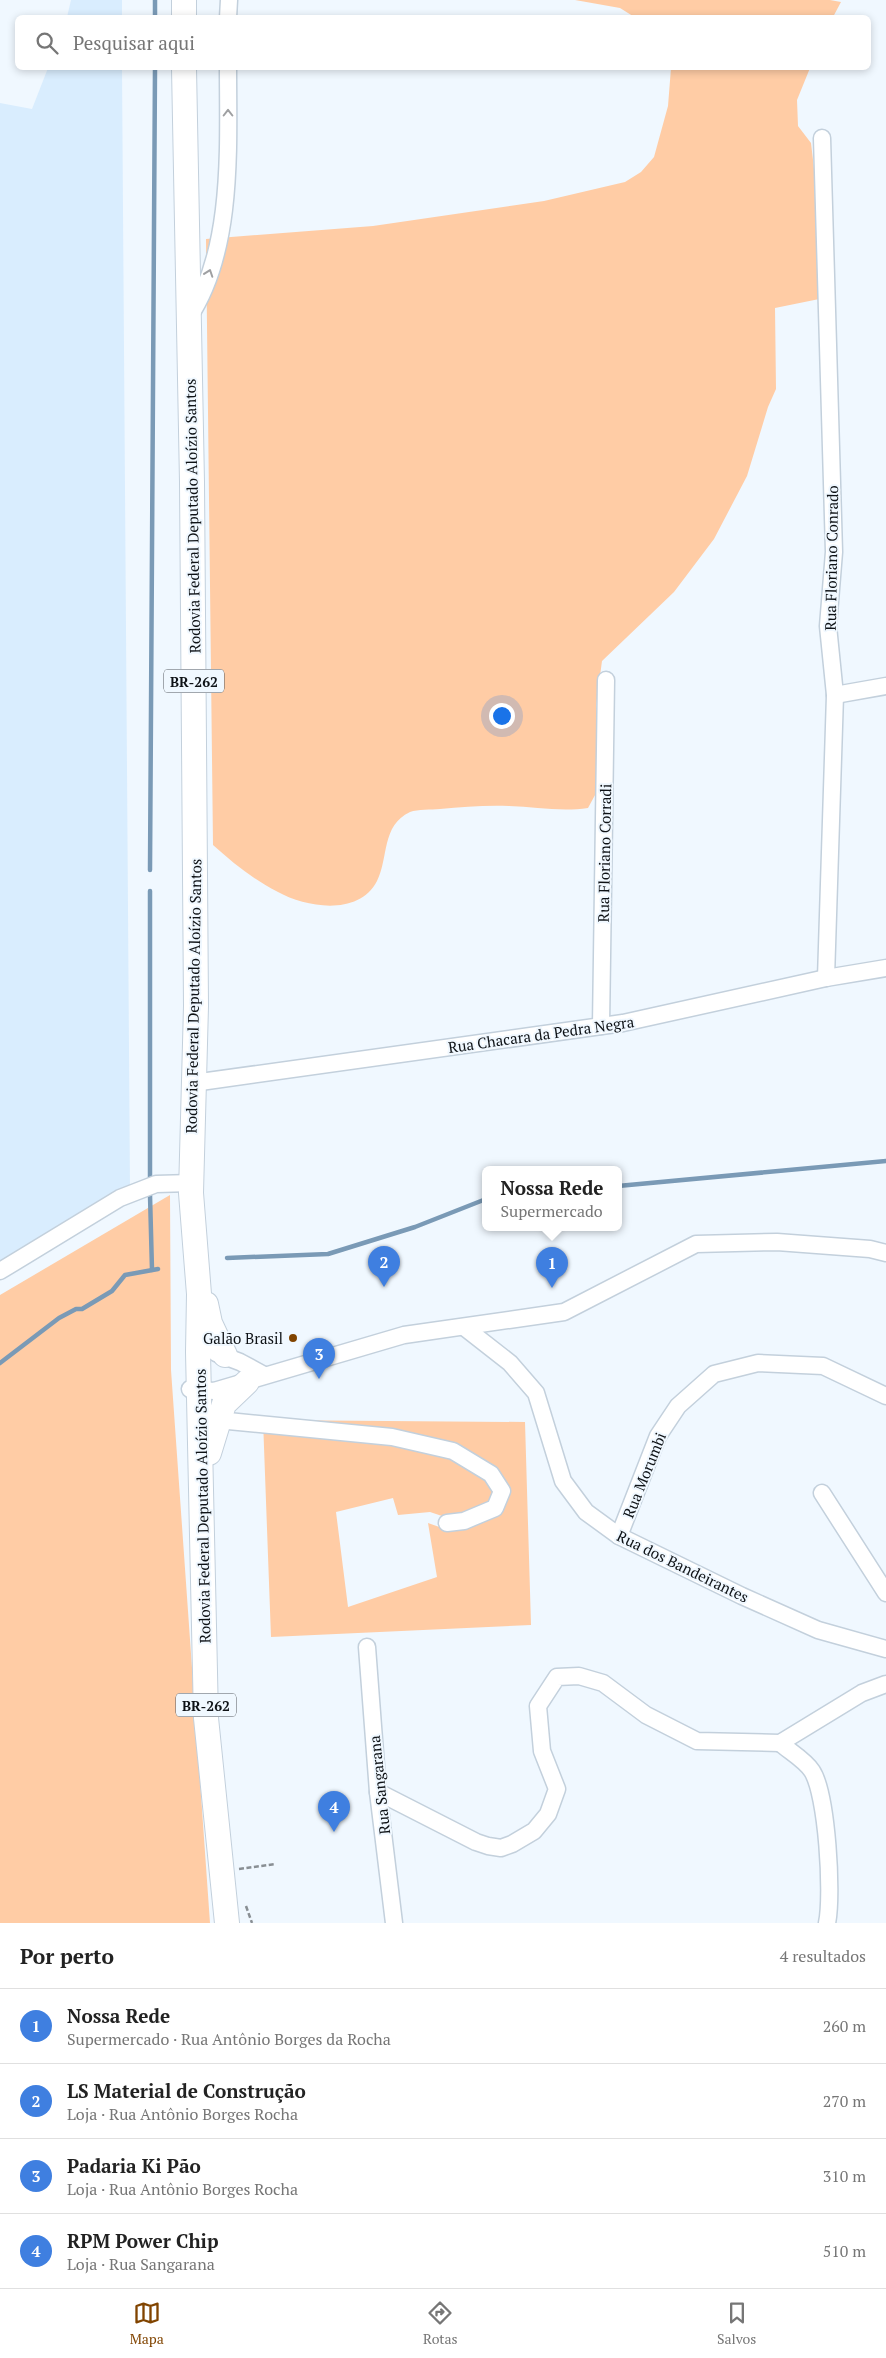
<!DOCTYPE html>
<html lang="pt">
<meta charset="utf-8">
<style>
:root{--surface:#fff;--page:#f2f2f2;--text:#222;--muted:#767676;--line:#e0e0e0;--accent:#814400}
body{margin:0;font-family:"PT Serif",serif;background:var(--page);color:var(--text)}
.you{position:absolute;left:501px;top:715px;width:18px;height:18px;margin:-12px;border:4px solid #fff;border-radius:50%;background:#1a73e8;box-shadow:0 0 0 8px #1a73e833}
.badge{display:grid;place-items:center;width:32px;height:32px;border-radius:50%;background:var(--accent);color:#fff;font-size:16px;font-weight:700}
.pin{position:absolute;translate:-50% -41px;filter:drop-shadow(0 1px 2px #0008)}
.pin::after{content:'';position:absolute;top:26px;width:18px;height:15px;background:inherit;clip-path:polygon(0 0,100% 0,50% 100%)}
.popup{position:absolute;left:482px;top:1166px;width:140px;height:65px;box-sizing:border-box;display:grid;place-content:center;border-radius:8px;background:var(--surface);filter:drop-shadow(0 1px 4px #0005);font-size:16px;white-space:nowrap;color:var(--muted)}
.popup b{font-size:19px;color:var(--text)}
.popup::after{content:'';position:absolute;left:50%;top:100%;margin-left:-10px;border:10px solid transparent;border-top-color:var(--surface)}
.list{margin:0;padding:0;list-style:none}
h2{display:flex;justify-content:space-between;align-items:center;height:65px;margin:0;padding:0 20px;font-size:21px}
h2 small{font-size:16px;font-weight:400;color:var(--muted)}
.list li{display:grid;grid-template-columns:32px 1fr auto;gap:15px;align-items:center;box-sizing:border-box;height:75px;padding:0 20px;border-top:1px solid var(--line)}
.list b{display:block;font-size:19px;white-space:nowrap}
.list p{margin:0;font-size:16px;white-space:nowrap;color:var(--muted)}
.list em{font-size:16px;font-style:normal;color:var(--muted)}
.icon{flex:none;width:28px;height:28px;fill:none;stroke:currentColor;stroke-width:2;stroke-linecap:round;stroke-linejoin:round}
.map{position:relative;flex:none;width:886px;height:1923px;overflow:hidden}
.search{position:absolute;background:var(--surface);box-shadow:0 2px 8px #0003;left:15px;right:15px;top:15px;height:55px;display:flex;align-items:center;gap:12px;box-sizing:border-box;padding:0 18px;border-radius:8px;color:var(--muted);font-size:19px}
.sheet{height:365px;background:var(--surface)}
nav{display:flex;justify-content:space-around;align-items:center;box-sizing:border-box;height:70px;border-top:1px solid var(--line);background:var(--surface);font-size:14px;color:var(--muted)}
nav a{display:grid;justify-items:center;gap:2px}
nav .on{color:var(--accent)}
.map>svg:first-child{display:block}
.built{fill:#d9edfe}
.green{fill:#ffcca5;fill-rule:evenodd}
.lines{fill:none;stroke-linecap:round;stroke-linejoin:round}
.stream{stroke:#7a9ab6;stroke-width:4.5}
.minor-casing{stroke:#c3d0dc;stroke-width:19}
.highway-casing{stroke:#c3d0dc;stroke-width:26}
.path{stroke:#898f94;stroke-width:2.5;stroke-dasharray:5 2.5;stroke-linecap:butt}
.minor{stroke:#fff;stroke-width:16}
.highway{stroke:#fff;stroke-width:24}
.oneway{stroke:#9fa0a2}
.poi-dot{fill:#814400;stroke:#f0f8ff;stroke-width:2}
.labels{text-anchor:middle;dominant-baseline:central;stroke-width:4;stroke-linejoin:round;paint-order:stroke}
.shield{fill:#f0f8ff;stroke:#52575c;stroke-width:1}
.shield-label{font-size:14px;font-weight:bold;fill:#0e1216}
.street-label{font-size:15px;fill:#0e1216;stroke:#f0f8ff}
.poi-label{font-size:15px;fill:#0e1216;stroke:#f0f8ff;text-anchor:end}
</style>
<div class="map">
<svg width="886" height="1923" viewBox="0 0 886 1923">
<rect width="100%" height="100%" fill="#f0f8ff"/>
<!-- built -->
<g class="built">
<polygon points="71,0 122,0 122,17 67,17"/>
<polygon points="48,68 122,68 130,1189 0,1264 0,103 32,109"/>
</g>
<!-- green -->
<g class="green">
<polygon points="575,0 830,0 841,2 833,17 636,18 620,8"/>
<path d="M671 68H810L797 100 798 126 811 143 826 269 835 282 834 296 775 308 776 389 768 407 747 476 714 539 674 592 602 661 596 706 601 784 588 808C561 812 536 807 509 806 486 805 463 807 440 809 431 810 418 809 410 812 381 826 389 857 377 881 359 916 307 908 278 892 254 880 233 863 213 845L206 239 373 226 544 201 625 182 641 172 654 157 668 106Z"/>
<polygon points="170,1195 171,1370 210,1923 0,1923 0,1295"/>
<path d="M263 1420 525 1422 531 1625 271 1637ZM393 1498 398 1515 430 1512 448 1518 445 1529 428 1523 437 1577 348 1607 336 1512Z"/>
</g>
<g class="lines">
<!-- stream -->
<g class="stream">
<polyline points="155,18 155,0"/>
<polyline points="150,870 155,68"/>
<polyline points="150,891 150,1178"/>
<polyline points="618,1186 886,1161"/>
<polyline points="150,1195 152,1270"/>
<polyline points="227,1258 328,1254 415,1227 486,1199"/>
<polyline points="0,1363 59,1318 76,1309 82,1309 112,1291 125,1275 158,1269"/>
</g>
<defs>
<g id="minor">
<polyline points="228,18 229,0"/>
<polyline points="822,138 834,552 828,626 835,695 826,978"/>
<path d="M189 317C234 250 228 146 228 68"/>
<polyline points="835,695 886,686"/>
<polyline points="601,1026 606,680"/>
<polyline points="193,1083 623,1023 826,978 886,968"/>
<polyline points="0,1271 120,1198 156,1184 191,1183"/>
<polyline points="464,1327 510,1363 536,1393 563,1481 586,1512 619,1536 742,1596 818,1630 886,1649"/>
<polyline points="216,1353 240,1362 264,1375"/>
<polyline points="190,1389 214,1391 404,1335 564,1312 696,1244 777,1242 870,1249 886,1253"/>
<polyline points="218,1420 392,1437 453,1451 491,1474 502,1491 495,1508 464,1521 447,1523"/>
<polyline points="822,1493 886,1593"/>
<polyline points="619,1536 658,1436 678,1406 714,1374 758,1363 823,1366 886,1396"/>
<polyline points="367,1647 378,1792 394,1923"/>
<path d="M780 1743C789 1751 805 1760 812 1771 827 1794 833 1895 827 1923"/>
<polyline points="378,1792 476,1842 488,1846 501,1848 512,1844 534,1831 548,1814 557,1789 542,1751 538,1706 557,1677 579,1676 603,1683 646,1715 697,1741 780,1743 862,1693 886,1684"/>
</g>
<g id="highway">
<polyline points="184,0 184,18"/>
<polyline points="184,68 192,482 196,1006 191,1193 199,1294 198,1352 206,1718 227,1923"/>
<polyline points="206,1304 210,1323 225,1355"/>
<polyline points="209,1453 224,1404 247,1382"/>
</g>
</defs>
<!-- minor casing -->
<use href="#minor" class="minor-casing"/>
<!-- highway casing -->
<use href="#highway" class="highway-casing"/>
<!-- path -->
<g class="path">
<polyline points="239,1869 276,1864"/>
<polyline points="246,1906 252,1923"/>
</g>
<!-- minor -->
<use href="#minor" class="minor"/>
<!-- highway -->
<use href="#highway" class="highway"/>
</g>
<!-- one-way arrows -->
<defs><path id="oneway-chevron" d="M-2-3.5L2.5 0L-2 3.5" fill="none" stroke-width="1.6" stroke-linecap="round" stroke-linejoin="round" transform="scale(1.25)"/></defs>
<g class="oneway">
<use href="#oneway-chevron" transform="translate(228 113) rotate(-90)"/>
<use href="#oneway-chevron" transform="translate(209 273) rotate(-71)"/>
</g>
<!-- markers -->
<circle class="poi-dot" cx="293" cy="1338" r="5"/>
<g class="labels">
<!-- shield labels -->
<g class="shield">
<rect x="164" y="669.5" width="60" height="23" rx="4"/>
<rect x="176" y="1693.5" width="60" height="23" rx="4"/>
</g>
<g class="shield-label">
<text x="194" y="681">BR-262</text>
<text x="206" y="1705">BR-262</text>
</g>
<!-- street labels -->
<g class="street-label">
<text transform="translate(192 516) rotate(-91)">Rodovia Federal Deputado Aloízio Santos</text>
<text transform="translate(831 558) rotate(-89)">Rua Floriano Conrado</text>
<text transform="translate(604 853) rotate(-89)">Rua Floriano Corradi</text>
<text transform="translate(193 996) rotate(-89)">Rodovia Federal Deputado Aloízio Santos</text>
<text transform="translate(541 1034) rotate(-8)">Rua Chacara da Pedra Negra</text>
<text transform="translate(644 1475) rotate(-68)">Rua Morumbi</text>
<text transform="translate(202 1506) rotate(-91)">Rodovia Federal Deputado Aloízio Santos</text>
<text transform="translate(683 1566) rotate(26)">Rua dos Bandeirantes</text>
<text transform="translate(379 1785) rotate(-96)">Rua Sangarana</text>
</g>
<!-- poi labels -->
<g class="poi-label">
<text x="283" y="1338">Galão Brasil</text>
</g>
</g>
</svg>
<div class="you"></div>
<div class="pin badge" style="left:552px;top:1288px;background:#3f7fe0">1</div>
<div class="popup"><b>Nossa Rede</b>Supermercado</div>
<div class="pin badge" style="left:384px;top:1287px;background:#3f7fe0">2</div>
<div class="pin badge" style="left:319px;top:1379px;background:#3f7fe0">3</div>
<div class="pin badge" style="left:334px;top:1832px;background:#3f7fe0">4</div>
<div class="search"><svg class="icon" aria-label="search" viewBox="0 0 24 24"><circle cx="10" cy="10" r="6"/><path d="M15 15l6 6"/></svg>Pesquisar aqui</div>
</div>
<section class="sheet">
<h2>Por perto<small>4 resultados</small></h2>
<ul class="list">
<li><span class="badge" style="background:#3f7fe0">1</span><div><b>Nossa Rede</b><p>Supermercado · Rua Antônio Borges da Rocha</p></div><em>260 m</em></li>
<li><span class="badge" style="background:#3f7fe0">2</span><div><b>LS Material de Construção</b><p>Loja · Rua Antônio Borges Rocha</p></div><em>270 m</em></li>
<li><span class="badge" style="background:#3f7fe0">3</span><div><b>Padaria Ki Pão</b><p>Loja · Rua Antônio Borges Rocha</p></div><em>310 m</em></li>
<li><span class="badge" style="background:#3f7fe0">4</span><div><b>RPM Power Chip</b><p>Loja · Rua Sangarana</p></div><em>510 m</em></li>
</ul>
</section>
<nav>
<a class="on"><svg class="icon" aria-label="map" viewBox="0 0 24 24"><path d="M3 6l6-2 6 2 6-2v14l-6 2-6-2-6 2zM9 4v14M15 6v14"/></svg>Mapa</a>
<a><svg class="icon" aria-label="directions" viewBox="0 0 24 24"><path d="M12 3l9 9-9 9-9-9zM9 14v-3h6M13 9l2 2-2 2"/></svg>Rotas</a>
<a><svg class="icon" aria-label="saved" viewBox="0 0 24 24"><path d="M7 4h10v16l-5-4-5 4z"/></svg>Salvos</a>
</nav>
